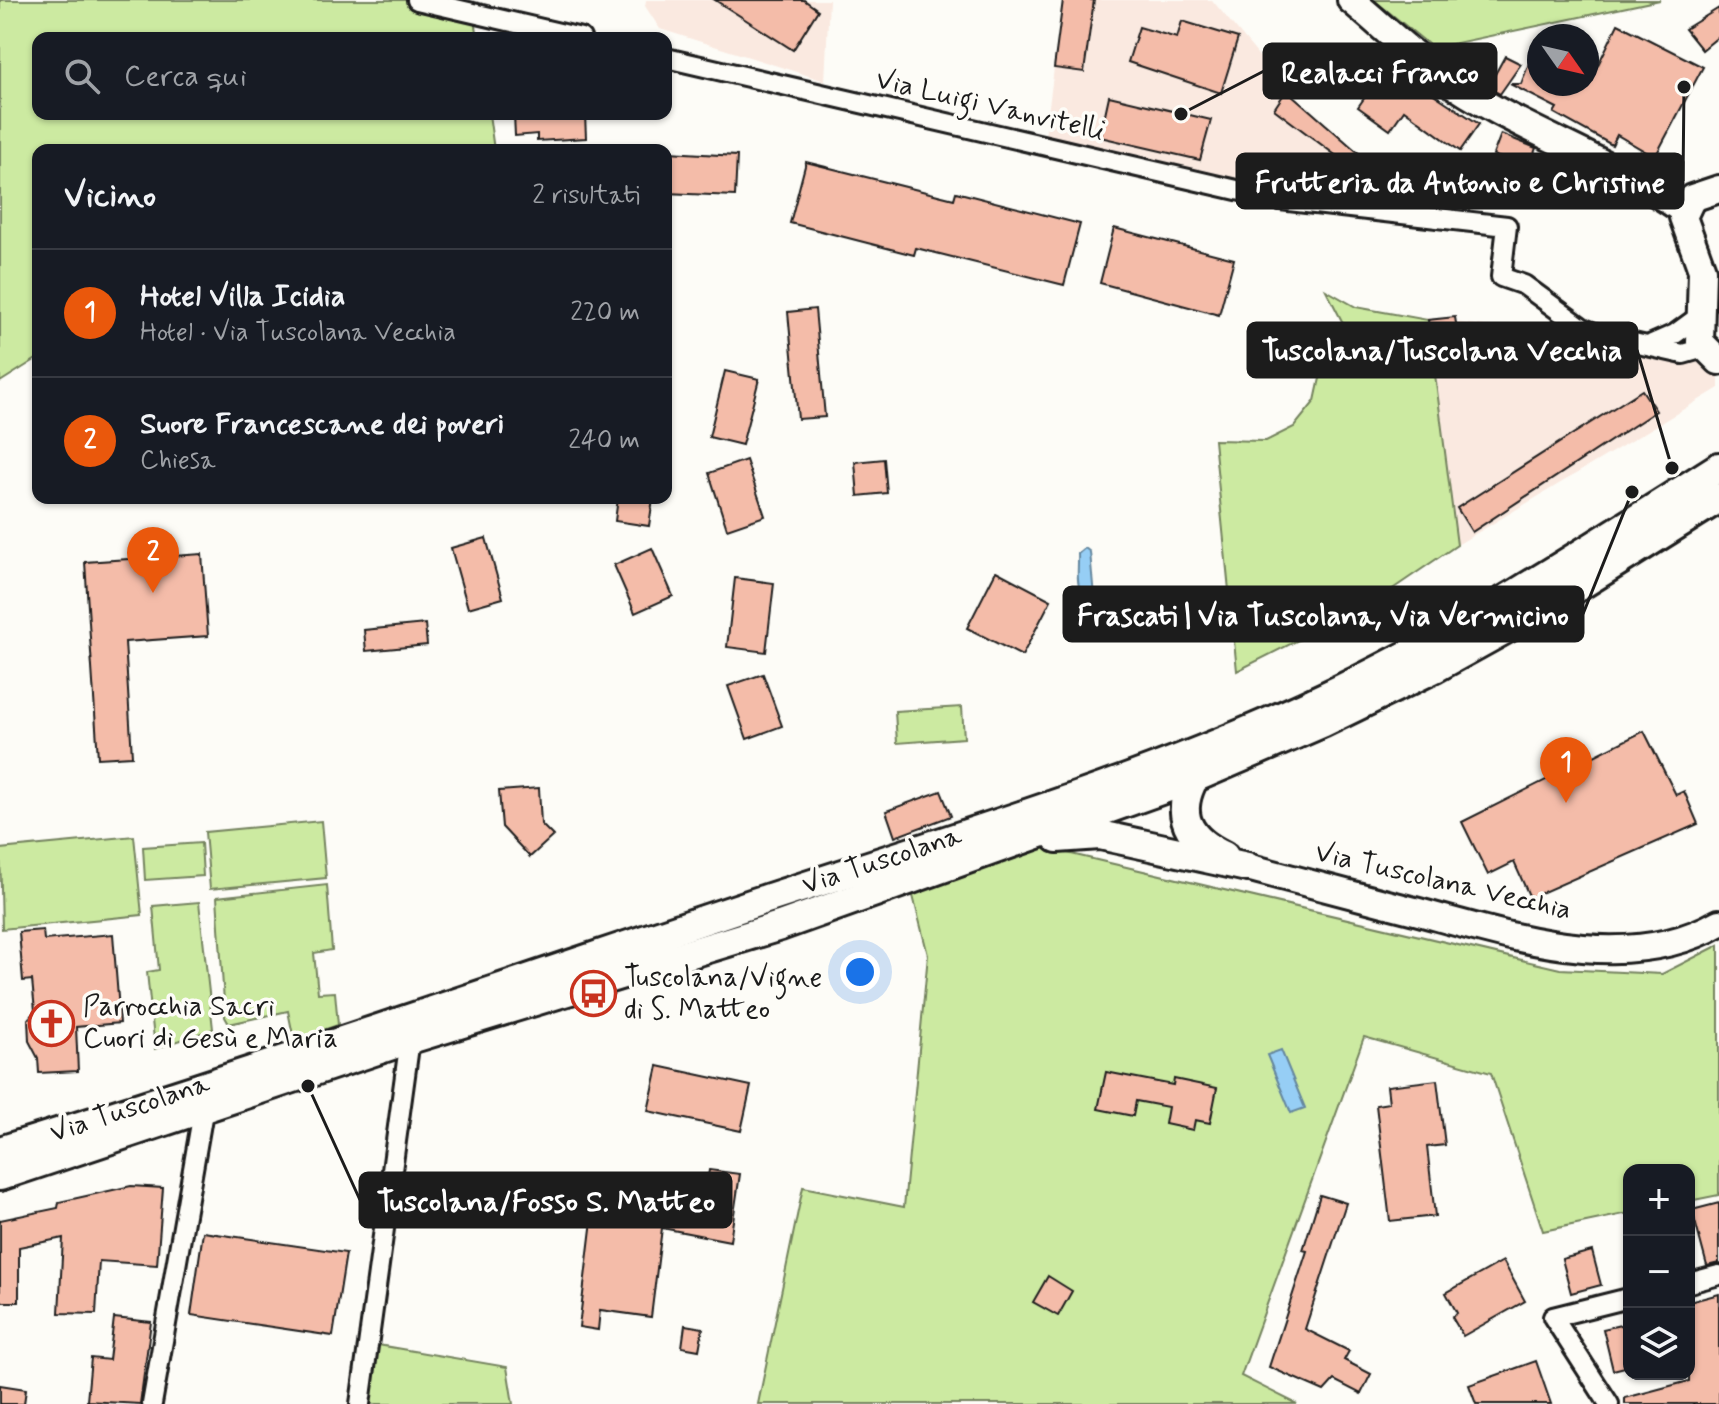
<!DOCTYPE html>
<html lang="it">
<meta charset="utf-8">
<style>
:root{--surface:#171b24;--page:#242831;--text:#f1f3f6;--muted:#9ea1a6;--line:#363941;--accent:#ea580c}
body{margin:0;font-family:Mynerve,sans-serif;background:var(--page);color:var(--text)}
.controls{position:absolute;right:24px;bottom:24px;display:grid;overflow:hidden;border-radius:16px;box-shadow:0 2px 6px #0004}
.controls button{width:72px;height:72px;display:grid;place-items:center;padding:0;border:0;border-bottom:2px solid var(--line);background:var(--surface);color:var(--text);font:40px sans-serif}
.compass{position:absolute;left:1527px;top:24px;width:72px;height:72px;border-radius:50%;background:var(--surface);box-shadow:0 2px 6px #0004;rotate:124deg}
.you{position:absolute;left:860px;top:972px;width:28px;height:28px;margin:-20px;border:6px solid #fff;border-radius:50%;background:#1a73e8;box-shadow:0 0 0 12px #1a73e833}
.badge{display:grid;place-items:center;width:52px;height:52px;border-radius:50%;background:var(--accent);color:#fff;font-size:26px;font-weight:700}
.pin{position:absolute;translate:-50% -66px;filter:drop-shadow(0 2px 4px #0008)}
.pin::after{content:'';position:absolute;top:42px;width:28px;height:24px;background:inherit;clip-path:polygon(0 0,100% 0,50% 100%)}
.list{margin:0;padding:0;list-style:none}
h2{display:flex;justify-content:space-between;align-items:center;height:104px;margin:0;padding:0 32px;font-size:34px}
h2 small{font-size:26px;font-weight:400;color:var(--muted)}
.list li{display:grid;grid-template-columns:52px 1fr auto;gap:24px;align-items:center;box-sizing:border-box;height:128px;padding:0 32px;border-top:2px solid var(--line)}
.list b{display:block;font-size:30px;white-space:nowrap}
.list p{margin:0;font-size:26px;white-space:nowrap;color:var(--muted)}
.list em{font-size:26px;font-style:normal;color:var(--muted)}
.icon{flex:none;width:44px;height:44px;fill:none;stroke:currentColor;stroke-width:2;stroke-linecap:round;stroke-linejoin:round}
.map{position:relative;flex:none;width:1719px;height:1404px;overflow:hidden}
.search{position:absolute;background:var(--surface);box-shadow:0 2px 6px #0004;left:32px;top:32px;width:640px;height:88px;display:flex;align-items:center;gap:20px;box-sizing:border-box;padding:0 28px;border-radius:16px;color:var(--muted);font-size:30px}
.panel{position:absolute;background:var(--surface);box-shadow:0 2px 6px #0004;left:32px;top:144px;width:640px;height:360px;border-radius:16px}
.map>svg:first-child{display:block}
.built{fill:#fae9e0}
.green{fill:#cceaa1;stroke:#74835e;stroke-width:2}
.water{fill:#96cef5;stroke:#65879e;stroke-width:2}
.building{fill:#f4bca9;stroke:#1c1c1c;stroke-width:2}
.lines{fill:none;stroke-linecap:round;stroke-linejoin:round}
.minor-casing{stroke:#1c1c1c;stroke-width:24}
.secondary-casing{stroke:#1c1c1c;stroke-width:32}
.primary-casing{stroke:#1c1c1c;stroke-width:34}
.minor{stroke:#fdfcf7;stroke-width:18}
.secondary{stroke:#fdfcf7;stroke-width:26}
.primary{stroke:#fdfcf7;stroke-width:28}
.labels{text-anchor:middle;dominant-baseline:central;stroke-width:7;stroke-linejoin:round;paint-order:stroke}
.street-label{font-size:28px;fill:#1c1c1c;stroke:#fdfcf7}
.poi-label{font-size:28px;fill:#1c1c1c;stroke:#fdfcf7;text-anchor:start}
.leader{fill:none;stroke:#1c1c1c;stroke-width:3}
.callout-dot{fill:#1c1c1c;stroke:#fdfcf7;stroke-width:3}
.callout{fill:#1c1c1c;stroke:#1c1c1c;stroke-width:3}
.callout-label{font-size:30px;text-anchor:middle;font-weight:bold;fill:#fff}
</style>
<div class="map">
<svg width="1719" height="1404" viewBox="0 0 1719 1404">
<rect width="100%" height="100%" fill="#fdfcf7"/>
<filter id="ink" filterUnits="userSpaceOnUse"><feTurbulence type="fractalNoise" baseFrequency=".0125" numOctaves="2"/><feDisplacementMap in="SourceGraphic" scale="16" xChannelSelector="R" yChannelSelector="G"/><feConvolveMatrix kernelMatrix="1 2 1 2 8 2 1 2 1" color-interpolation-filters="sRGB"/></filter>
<g filter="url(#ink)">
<!-- built -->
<g class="built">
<polygon points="646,0 829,0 825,81 660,29 645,6"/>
<polygon points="1063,0 1212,0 1289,92 1376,168 1387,205 1271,192 1262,178 1246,174 1240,183 1045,136"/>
<polygon points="1426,318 1581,339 1599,347 1666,357 1699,357 1719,370 1719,388 1457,545"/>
</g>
<!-- green -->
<g class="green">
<polygon points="0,0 417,0 474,13 478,38 38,38 38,114 489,114 494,150 38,150 38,358 0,382"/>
<polygon points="1374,0 1660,0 1433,48"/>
<polygon points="1326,290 1356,307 1428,320 1457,545 1372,603 1237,671 1214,440 1266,441 1294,427 1315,401 1326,351 1345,327"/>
<polygon points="962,707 964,738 897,743 895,711"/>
<polygon points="321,821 326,878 210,889 205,832"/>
<polygon points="134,836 142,915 2,929 0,849"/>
<polygon points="1016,841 1560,969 1662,974 1719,945 1719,1195 1689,1201 1689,1170 1629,1170 1629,1213 1543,1231 1491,1073 1364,1037 1241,1376 1297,1404 758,1404 803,1187 904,1207 928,955 909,880"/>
<polygon points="201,843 203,876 145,880 143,847"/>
<polygon points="327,885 332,950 314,953 318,993 335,992 338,1025 294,1040 288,1011 229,1024 225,1017 217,897"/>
<polygon points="199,902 213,1029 155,1049 147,972 159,970 153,906"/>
<polygon points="378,1345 507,1367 513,1404 369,1404"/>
</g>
<!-- water -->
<g class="water">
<path d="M1085 548 1090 552 1094 597 1089 601C1073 590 1079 570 1078 554Z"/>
<polygon points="1281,1050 1305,1108 1291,1113 1267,1055"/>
</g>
<!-- building -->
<g class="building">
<polygon points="715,0 804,0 818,10 793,50"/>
<polygon points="1063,0 1094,0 1084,72 1054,68"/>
<polygon points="1719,8 1719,36 1702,50 1685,29"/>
<polygon points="1182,21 1238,38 1221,93 1128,62 1139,27 1177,38"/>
<polygon points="1618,24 1703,67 1655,157 1617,135 1612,145 1554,113 1557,108 1510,84 1521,84 1538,40 1539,84 1587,84 1587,77 1591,69 1595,71"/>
<polygon points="1505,56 1521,64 1500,94 1488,87"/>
<polygon points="1388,64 1479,124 1460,151 1404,110 1390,130 1358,107"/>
<polygon points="1284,94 1291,94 1378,170 1370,181 1274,109"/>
<polygon points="1109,96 1211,120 1200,160 1100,137"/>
<polygon points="514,114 585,114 586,138 537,141 537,134 515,136"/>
<polygon points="1501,134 1536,148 1528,169 1493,155"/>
<polygon points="668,152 737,156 735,196 666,193"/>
<polygon points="806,162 954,199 956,192 1080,224 1064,285 916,248 914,255 790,223"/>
<polygon points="1114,228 1234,259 1219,315 1100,283"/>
<polygon points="815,309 825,417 798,419 788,312"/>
<polygon points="1455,317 1461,355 1433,359 1428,320"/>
<polygon points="725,371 759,379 742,445 709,437"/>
<polygon points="1642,390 1656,411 1472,532 1457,508"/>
<polygon points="884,459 887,493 858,496 855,462"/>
<polygon points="746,460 765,516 727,529 709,473"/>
<polygon points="618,498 653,498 649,526 615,521"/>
<polygon points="486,538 503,598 468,608 451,548"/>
<polygon points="652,548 673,596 635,613 614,565"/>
<polygon points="202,554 208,636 125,642 132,756 98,758 85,562"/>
<polygon points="996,571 1051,600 1022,656 967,628"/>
<polygon points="735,578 774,583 766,652 727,647"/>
<polygon points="425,624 427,645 366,651 364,630"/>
<polygon points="763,674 782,726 747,739 728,686"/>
<polygon points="1644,731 1676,795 1684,791 1698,824 1530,898 1514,862 1488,875 1462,822"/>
<polygon points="539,788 541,824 553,836 530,857 502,827 499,791"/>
<polygon points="941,791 951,816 895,837 886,811"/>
<polygon points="43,930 44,940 113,934 120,1023 76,1027 78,1071 39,1073 38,1058 29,1041 28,1019 35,1011 32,980 23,981 19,932"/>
<polygon points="658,1066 751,1086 741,1131 648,1111"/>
<polygon points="1106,1072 1173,1085 1174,1079 1217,1088 1210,1123 1195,1120 1193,1130 1165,1124 1168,1107 1136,1101 1133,1116 1098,1109"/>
<polygon points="1437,1080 1445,1145 1427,1147 1435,1216 1390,1221 1376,1105 1389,1103 1387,1086"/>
<polygon points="709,1170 740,1174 730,1241 662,1228 651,1317 600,1310 598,1330 579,1327 593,1212 630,1217 633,1195 703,1205"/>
<polygon points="131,1186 163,1188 157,1265 99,1261 96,1314 59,1313 63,1238 19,1247 19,1302 0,1302 0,1220 58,1208 59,1202"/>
<polygon points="1320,1195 1346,1203 1305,1329 1349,1351 1344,1360 1371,1374 1361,1394 1334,1380 1324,1391 1269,1367 1307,1251 1303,1250"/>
<polygon points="1719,1203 1719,1263 1707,1266 1692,1210"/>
<polygon points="203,1232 346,1253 333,1336 191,1315"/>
<polygon points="1592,1251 1601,1285 1571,1293 1562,1259"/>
<polygon points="1503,1261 1525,1301 1463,1336 1452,1317 1457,1313 1446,1293"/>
<polygon points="1048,1276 1072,1291 1058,1316 1033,1302"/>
<polygon points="1719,1294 1719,1404 1625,1404 1625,1398 1689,1381 1689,1302"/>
<polygon points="114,1318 151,1322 140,1404 87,1401 91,1358 109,1360"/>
<polygon points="1629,1323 1629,1366 1613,1370 1603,1329"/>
<polygon points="685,1325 703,1328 699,1350 682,1347"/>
<polygon points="1536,1361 1551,1404 1476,1404 1469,1385"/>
<polygon points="0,1385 26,1389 24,1404 0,1404"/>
</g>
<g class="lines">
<defs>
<g id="minor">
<polyline points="417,0 581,38"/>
<polyline points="666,58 1280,200 1507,226 1501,277 1524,285 1584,329 1602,336 1683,354 1704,348"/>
<polyline points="1652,344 1675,334 1701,315"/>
<polyline points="1689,1283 1719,1275"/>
<polyline points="152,1404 204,1106"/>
<polyline points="360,1404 410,1039"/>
<polyline points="1609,1404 1553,1317 1629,1298"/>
</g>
<g id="secondary">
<path d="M1351 0C1381 25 1410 53 1441 76 1515 129 1608 157 1684 211"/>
<polyline points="1719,189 1692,198 1683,217 1702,270 1700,342 1719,361"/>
<path d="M1247 867C1301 881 1356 896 1411 910 1507 935 1625 977 1719 923"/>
</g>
<g id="primary">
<path d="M1194 778C1174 815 1188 839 1224 856"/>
<polyline points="1057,838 1100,835 1247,867"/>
<path d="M0 1151C250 1074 497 989 745 906 945 840 1151 781 1341 689 1473 625 1596 545 1719 467"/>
<polyline points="0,1176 410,1039 780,926 1194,778 1322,723 1435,668 1547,606 1719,498"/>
</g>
</defs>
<!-- minor casing -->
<use href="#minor" class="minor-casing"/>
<!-- secondary casing -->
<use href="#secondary" class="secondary-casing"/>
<!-- primary casing -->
<use href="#primary" class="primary-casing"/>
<!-- minor -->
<use href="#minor" class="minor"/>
<!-- secondary -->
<use href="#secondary" class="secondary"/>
<!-- primary -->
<use href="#primary" class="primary"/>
</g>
</g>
<!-- icons -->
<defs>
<symbol id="bus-ring" viewBox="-11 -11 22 22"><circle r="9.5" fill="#fdfcf7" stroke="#c8321e" stroke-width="1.5"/><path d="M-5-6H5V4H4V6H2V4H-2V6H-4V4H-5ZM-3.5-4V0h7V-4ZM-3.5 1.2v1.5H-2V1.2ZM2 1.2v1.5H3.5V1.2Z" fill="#c8321e"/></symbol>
<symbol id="church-ring" viewBox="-11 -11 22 22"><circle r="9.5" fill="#fdfcf7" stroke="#c8321e" stroke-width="1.5"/><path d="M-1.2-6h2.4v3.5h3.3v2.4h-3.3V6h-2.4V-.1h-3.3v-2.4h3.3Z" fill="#c8321e"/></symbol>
</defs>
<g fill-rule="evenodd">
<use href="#bus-ring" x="568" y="968" width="51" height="51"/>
<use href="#church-ring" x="26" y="998" width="51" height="51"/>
</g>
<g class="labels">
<!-- street labels -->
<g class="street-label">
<text transform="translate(990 106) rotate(13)">Via Luigi Vanvitelli</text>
<text transform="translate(882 861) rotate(-18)">Via Tuscolana</text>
<text transform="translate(1443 882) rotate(13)">Via Tuscolana Vecchia</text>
<text transform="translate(130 1109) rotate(-18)">Via Tuscolana</text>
</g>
<!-- poi labels -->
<g class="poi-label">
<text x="624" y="978">Tuscolana/Vigne<tspan x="624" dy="32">di S. Matteo</tspan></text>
<text x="83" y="1007">Parrocchia Sacri<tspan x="83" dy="32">Cuori di Gesù e Maria</tspan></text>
</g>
</g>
<!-- callouts -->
<path class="leader" d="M1181 114L1264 71M1684 87L1683 181M1672 468L1637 350M1632 492L1583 614M308 1086L360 1200"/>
<g class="callout-dot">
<circle cx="1181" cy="114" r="8"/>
<circle cx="1684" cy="87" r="8"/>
<circle cx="1672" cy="468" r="8"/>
<circle cx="1632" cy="492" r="8"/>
<circle cx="308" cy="1086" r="8"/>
</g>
<g class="callout">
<rect x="1264" y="44" width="232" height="54" rx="8"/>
<rect x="1237" y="154" width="446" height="54" rx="8"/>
<rect x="1248" y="323" width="389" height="54" rx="8"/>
<rect x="1064" y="587" width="519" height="54" rx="8"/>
<rect x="360" y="1173" width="371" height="54" rx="8"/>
</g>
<g class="callout-label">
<text x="1380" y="82">Realacci Franco</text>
<text x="1460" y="192">Frutteria da Antonio e Christine</text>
<text x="1442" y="360">Tuscolana/Tuscolana Vecchia</text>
<text x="1323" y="625">Frascati | Via Tuscolana, Via Vermicino</text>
<text x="546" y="1211">Tuscolana/Fosso S. Matteo</text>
</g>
</svg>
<div class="controls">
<button>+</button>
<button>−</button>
<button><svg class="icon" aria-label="layers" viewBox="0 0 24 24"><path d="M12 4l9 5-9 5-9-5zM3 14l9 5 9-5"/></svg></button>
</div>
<svg class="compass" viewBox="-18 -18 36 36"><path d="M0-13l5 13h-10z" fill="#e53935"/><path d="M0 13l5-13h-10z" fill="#9ea1a6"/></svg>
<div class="you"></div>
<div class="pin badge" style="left:1566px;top:803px">1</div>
<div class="pin badge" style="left:153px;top:593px">2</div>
<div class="search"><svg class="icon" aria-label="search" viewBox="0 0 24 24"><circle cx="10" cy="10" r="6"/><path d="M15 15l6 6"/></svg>Cerca qui</div>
<section class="panel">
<h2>Vicino<small>2 risultati</small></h2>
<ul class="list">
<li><span class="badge">1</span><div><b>Hotel Villa Icidia</b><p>Hotel · Via Tuscolana Vecchia</p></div><em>220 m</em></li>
<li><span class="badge">2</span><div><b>Suore Francescane dei poveri</b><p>Chiesa</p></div><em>240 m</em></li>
</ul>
</section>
</div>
